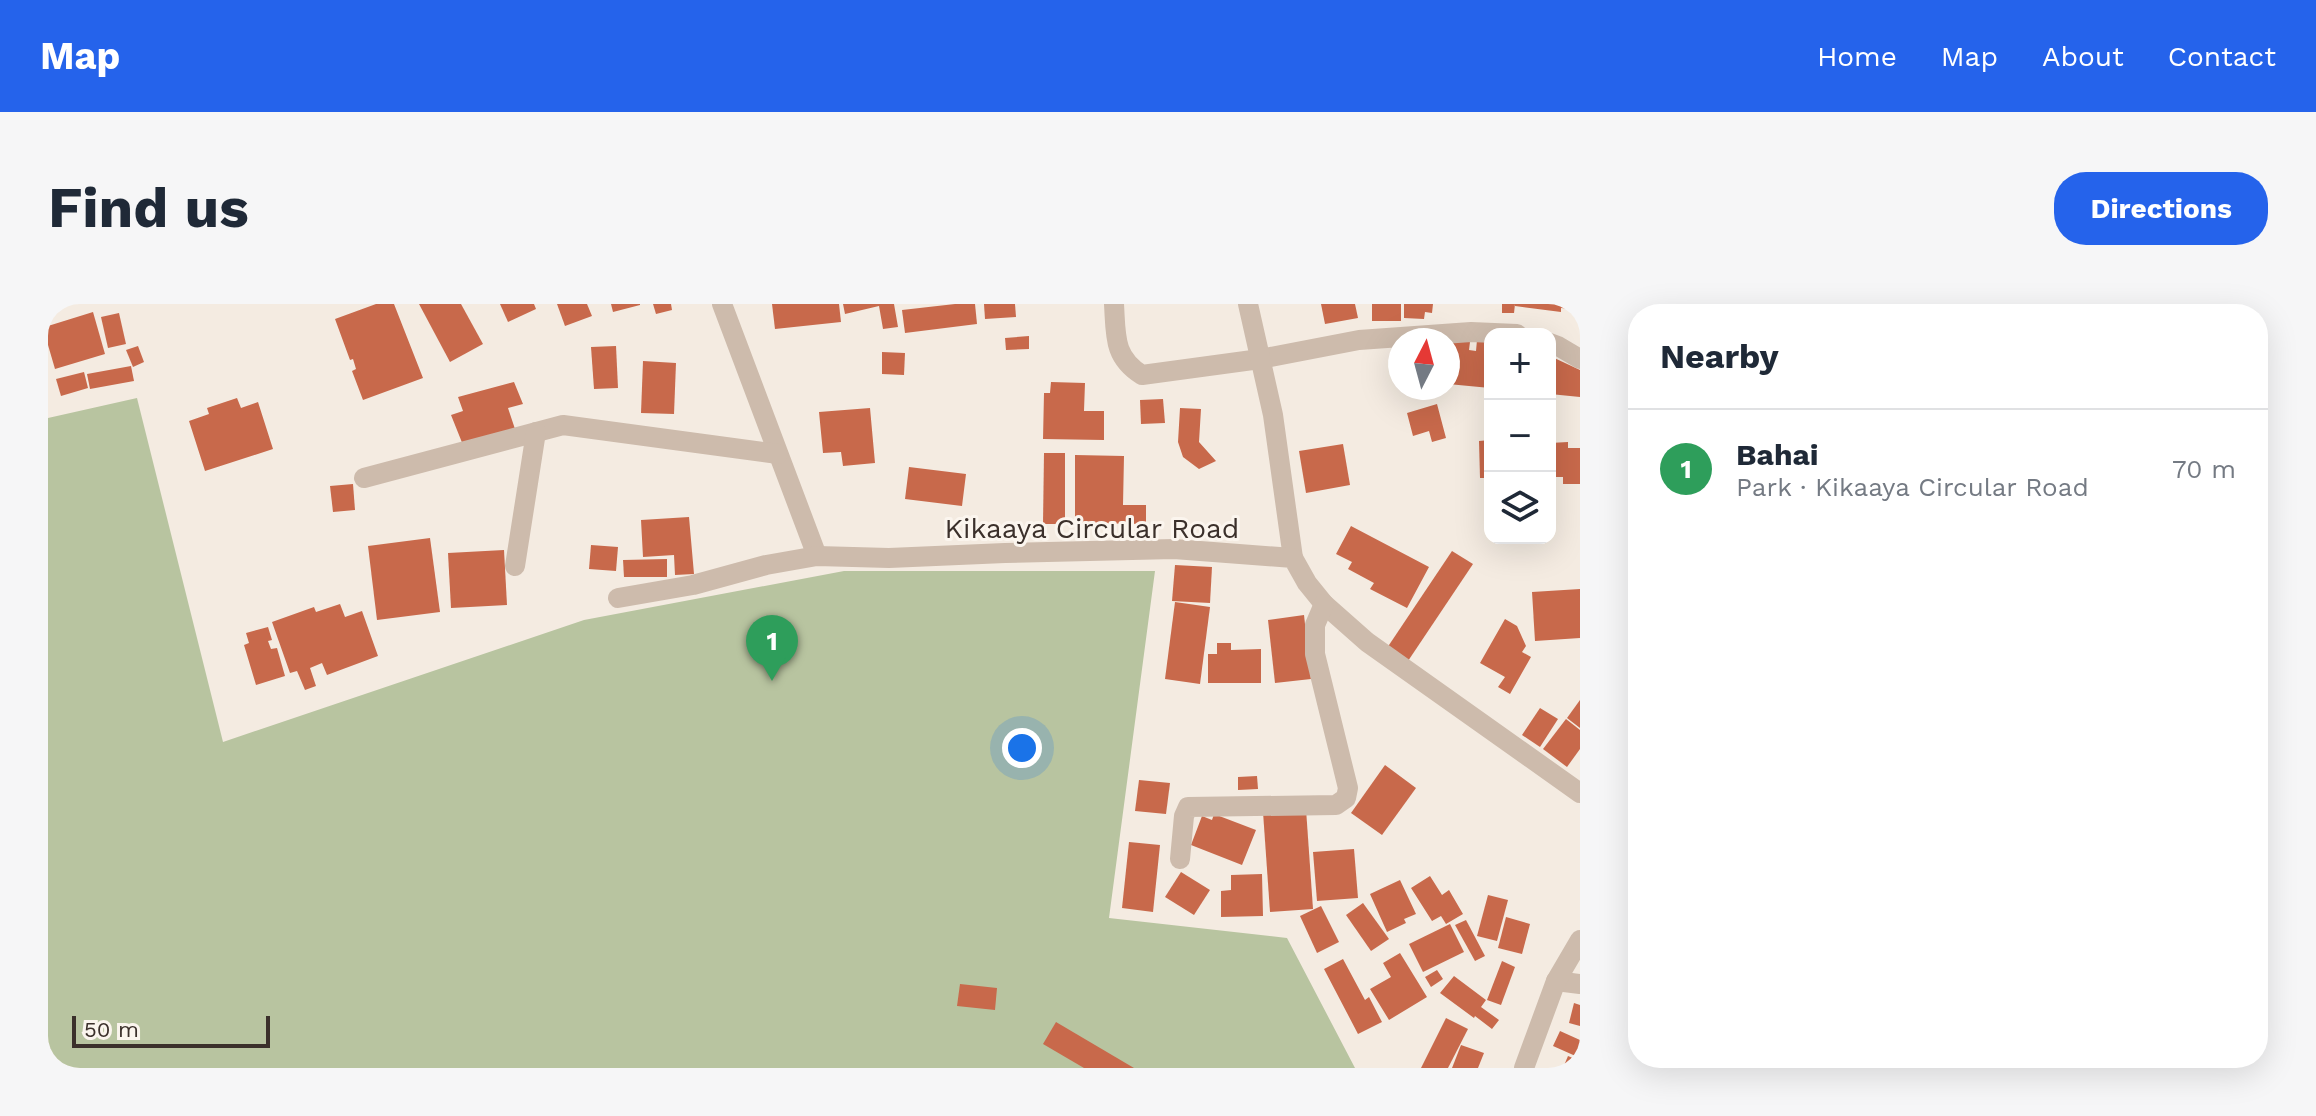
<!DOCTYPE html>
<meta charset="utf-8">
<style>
:root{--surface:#fff;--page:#f6f6f7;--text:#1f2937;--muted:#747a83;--line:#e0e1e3;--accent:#2563eb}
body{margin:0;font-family:"Work Sans",sans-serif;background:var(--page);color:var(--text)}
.controls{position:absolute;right:24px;top:24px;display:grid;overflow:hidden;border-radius:16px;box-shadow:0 8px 32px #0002}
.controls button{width:72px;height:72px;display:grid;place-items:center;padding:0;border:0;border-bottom:2px solid var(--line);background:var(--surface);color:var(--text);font:40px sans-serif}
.compass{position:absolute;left:1340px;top:24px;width:72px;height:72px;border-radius:50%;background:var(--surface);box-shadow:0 8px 32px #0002;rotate:6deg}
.scale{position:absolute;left:24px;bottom:20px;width:198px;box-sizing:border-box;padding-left:8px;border:4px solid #3b302b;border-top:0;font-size:22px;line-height:28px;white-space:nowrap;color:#3b302b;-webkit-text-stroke:6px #fbf5ee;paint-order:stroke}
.you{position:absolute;left:974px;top:444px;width:28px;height:28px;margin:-20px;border:6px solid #fff;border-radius:50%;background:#1a73e8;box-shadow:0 0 0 12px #1a73e833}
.badge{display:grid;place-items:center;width:52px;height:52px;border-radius:50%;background:var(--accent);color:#fff;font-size:26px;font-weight:700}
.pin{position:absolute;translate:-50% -66px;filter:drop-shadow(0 2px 4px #0008)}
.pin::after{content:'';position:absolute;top:42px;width:28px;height:24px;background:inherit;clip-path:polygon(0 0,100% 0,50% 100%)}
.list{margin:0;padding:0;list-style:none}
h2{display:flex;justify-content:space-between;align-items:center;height:104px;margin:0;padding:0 32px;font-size:34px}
h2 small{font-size:26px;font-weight:400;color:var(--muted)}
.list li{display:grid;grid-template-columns:52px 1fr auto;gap:24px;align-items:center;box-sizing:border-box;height:120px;padding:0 32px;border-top:2px solid var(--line)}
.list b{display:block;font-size:30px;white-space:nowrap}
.list p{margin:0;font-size:26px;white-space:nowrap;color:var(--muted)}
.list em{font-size:26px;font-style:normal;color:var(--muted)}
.icon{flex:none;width:44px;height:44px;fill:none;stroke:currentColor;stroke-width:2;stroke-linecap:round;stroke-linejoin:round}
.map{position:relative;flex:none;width:1532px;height:764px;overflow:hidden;border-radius:32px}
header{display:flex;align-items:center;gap:48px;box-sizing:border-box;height:112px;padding:0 40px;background:var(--accent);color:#fff}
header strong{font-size:38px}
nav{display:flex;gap:44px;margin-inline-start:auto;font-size:28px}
.intro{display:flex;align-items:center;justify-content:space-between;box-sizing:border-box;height:192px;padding:0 48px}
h1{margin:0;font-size:56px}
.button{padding:20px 36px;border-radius:32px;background:var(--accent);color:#fff;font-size:28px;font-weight:700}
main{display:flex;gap:48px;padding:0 48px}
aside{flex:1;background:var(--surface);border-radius:32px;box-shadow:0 8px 32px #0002}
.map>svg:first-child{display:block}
.green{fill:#b8c4a0}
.building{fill:#c8694b}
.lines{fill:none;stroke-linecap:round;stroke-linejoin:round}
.minor{stroke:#cdbbac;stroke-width:20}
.labels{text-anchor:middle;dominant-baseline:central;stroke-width:6;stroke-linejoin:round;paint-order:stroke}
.street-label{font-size:28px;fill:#3b302b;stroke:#fbf5ee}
</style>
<header>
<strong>Map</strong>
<nav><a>Home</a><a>Map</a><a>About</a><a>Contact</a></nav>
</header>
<div class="intro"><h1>Find us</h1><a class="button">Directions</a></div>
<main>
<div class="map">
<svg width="1532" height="764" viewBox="0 0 1532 764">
<rect width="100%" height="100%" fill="#f4ebe1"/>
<!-- green -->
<polygon class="green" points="89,94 175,438 536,316 796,267 1107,267 1061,614 1239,634 1307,764 0,764 0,114"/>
<!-- building -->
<g class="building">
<polygon points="328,0 346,0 375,74 315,96 304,67 308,65 305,55 302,56 287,15"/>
<polygon points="371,0 413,0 435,40 402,58"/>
<polygon points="452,0 486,0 488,5 460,18"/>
<polygon points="509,0 539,0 544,12 517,22"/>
<polygon points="563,0 592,0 592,1 565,8"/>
<polygon points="605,0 623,0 624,6 608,10"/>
<polygon points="724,0 791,0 793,18 727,25"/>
<polygon points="795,0 846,0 850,23 835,25 831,2 797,10"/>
<polygon points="907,0 927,0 929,20 857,29 854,6"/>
<polygon points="936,0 967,0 968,13 937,15"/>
<polygon points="1273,0 1307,0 1310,14 1277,20"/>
<rect x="1324" y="0" width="29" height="17"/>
<polygon points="1356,0 1385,0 1384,9 1377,8 1376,15 1356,14"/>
<polygon points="1454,0 1467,0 1466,9 1454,9"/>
<polygon points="1467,0 1532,0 1532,6 1513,4 1513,8 1467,2"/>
<polygon points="45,8 57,50 7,65 0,41 0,22"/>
<polygon points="71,9 78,40 60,44 53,13"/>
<polygon points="981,32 981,45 958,46 957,34"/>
<polygon points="1400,36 1422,38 1421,46 1428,47 1429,36 1442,37 1442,84 1400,80"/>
<polygon points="90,42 96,58 85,63 78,46"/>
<polygon points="568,42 570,84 546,85 543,43"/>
<polygon points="834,48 857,49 856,71 834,70"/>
<polygon points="1502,52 1532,66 1532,93 1502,90"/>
<polygon points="595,57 628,59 626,110 593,109"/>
<polygon points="83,62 86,77 42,85 39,70"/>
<polygon points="36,68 40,84 13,92 8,75"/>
<polygon points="466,78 475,100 460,104 467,125 415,141 403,111 415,107 410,93"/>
<polygon points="1003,78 1037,79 1036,107 1056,107 1056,136 995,135 996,89 1002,89"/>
<polygon points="189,94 193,104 210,98 225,145 157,167 141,117 161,110 159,104"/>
<polygon points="1115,95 1117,119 1093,120 1092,96"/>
<polygon points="1389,100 1398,134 1384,138 1381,127 1365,132 1359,109"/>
<polygon points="822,104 827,159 795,162 793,148 775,149 771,108"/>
<polygon points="1132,104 1153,105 1151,138 1168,157 1151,165 1135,153 1130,138"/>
<polygon points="1442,136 1442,174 1432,174 1431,137"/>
<polygon points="1520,138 1520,144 1532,144 1532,180 1515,180 1515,173 1502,173 1502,139"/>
<polygon points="1295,140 1302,181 1258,189 1251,147"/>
<polygon points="996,149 1017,149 1017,220 995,220"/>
<polygon points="1027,151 1076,152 1075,201 1098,201 1098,220 1027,219"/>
<polygon points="861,163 918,170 914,202 857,195"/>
<polygon points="305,180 307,206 285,208 282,182"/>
<polygon points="641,213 646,270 627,271 626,251 595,253 593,216"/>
<polygon points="1303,222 1381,263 1359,304 1322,285 1326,279 1300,265 1304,258 1288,250"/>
<polygon points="382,234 392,308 329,316 320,242"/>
<polygon points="543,241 570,243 568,267 541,265"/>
<polygon points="456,246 459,301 403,304 400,249"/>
<polygon points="1404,247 1425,260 1358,360 1337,347"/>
<polygon points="619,255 619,273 576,273 575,256"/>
<polygon points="1127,261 1164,263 1162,299 1124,297"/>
<polygon points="1532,285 1532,334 1487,337 1484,288"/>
<polygon points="1127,298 1162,303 1152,380 1117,375"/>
<polygon points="292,300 297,313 314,307 330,352 279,371 274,359 262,364 268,382 257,386 249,367 242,369 224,318 266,303 268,308"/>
<polygon points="1256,311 1263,375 1227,379 1220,316"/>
<polygon points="1457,315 1469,322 1478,342 1474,348 1483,353 1462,390 1450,383 1457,373 1432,359"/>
<polygon points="220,323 224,336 220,337 223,345 229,344 237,372 208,381 196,341 201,339 198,329"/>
<polygon points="1169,339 1183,339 1183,346 1213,345 1213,379 1160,379 1160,350 1169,350"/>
<polygon points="1532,396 1532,424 1519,414"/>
<polygon points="1492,404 1510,415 1492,443 1474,431"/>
<polygon points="1518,415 1532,426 1532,445 1519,463 1495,445"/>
<polygon points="1337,461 1368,484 1334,531 1303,509"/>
<polygon points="1209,472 1210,485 1190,486 1190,473"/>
<polygon points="1091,476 1122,479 1118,510 1087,507"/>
<polygon points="1258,505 1265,605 1222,608 1215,508"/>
<polygon points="1166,510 1208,526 1194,561 1143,541 1154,512 1164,516"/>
<polygon points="1081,538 1112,541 1105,608 1074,604"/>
<polygon points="1306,545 1310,594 1269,597 1265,548"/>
<polygon points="1133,568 1162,586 1146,611 1117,593"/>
<polygon points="1214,570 1215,612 1173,613 1173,587 1183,586 1183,571"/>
<polygon points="1382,572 1394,591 1401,586 1415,610 1398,620 1393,612 1384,617 1363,584"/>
<polygon points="1352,576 1368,610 1356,615 1358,619 1339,628 1322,590"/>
<polygon points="1440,591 1460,596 1449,637 1429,632"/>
<polygon points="1315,599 1341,635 1323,647 1298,611"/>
<polygon points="1273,602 1291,638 1269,649 1252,612"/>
<polygon points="1458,613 1482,620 1474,650 1450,644"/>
<polygon points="1418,616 1437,652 1427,657 1407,621"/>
<polygon points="1402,620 1416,648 1375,668 1361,640"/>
<polygon points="1352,649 1379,693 1341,716 1322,685 1343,673 1335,659"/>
<polygon points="1295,655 1317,696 1321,693 1334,718 1310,730 1276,665"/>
<polygon points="1454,657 1467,663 1453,701 1439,696"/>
<polygon points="1389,666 1395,675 1383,683 1377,673"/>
<polygon points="1406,672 1438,696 1433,703 1451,716 1444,725 1427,712 1426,714 1392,689"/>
<polygon points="912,680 949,684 947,706 909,702"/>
<polygon points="1526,699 1532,701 1532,722 1521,719"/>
<polygon points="1398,714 1420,725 1400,764 1373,764"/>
<polygon points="1008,718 1086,764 1036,764 995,740"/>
<polygon points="1512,727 1532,736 1532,754 1505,742"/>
<polygon points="1413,741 1436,749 1430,764 1404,764"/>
<polygon points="1520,752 1532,757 1532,764 1515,764"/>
</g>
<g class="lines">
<!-- minor -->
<g class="minor">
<polyline points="674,0 769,252"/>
<path d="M1066 0C1068 31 1065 53 1094 71L1212 55 1311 36 1423 28 1469 30"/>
<polyline points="1200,0 1225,111 1245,254"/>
<polyline points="1502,39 1510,42 1532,55"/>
<polyline points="316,174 515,121 730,150"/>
<polyline points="467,262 488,128"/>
<polyline points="570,294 645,281 718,261 769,252 841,254 957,249 1126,245 1245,254 1259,279 1276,300 1319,338 1532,489"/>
<polyline points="1132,555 1136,512 1140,503 1288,501 1298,494 1300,484 1267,350 1267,321 1276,300"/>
<polyline points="1508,677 1532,680"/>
<polyline points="1476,764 1508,677 1532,636"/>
</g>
</g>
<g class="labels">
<!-- street labels -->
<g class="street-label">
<text x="1044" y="224">Kikaaya Circular Road</text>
</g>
</g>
</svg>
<div class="controls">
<button>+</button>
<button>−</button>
<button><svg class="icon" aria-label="layers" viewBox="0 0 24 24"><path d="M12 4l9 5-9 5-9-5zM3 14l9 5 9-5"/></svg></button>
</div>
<svg class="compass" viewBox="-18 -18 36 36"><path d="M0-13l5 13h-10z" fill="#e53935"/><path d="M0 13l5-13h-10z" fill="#747a83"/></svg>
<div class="scale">50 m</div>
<div class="you"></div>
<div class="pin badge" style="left:724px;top:377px;background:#2e9e5b">1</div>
</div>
<aside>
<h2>Nearby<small></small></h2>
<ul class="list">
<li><span class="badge" style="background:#2e9e5b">1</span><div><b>Bahai</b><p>Park · Kikaaya Circular Road</p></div><em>70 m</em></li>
</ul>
</aside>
</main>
